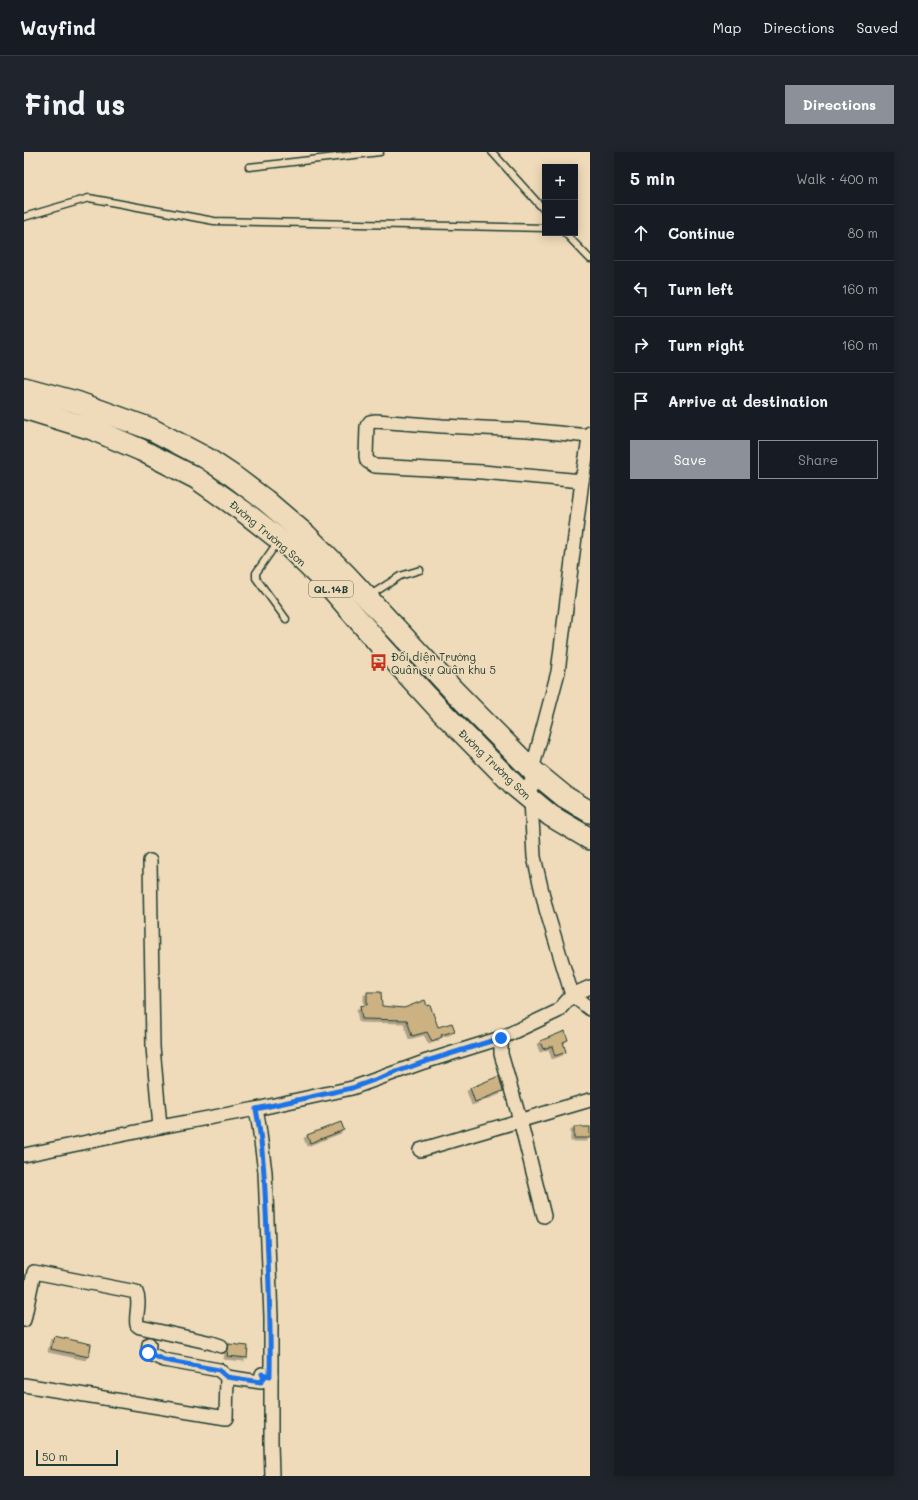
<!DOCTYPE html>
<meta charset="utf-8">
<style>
:root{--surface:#171b24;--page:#20242c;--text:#f1f3f6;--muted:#9ea1a6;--line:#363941;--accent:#8c9099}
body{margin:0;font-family:Mali,sans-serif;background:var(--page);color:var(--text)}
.controls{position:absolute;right:12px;top:12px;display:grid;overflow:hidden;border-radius:0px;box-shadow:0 2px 10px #0003}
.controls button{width:36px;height:36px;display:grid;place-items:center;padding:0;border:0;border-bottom:1px solid var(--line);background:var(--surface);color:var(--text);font:20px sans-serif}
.scale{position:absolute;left:12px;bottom:10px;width:82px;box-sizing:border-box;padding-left:4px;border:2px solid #1f3d34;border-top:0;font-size:11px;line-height:14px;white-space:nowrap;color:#1f3d34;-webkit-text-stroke:3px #efdbb9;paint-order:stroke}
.stop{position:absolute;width:12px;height:12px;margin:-9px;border:3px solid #1a73e8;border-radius:50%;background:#fff}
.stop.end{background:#1a73e8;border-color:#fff;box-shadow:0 1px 4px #0008}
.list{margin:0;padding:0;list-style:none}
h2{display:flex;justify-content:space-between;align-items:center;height:52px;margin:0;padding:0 16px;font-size:17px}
h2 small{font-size:13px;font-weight:400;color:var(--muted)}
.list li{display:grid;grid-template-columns:26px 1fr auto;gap:12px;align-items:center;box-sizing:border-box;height:56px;padding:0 16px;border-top:1px solid var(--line)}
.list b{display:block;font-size:15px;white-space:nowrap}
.list em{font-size:13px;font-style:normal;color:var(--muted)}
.actions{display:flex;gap:8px;padding:12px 16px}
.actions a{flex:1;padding:9px 0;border:1px solid var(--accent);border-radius:0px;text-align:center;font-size:14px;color:var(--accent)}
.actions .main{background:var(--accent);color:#fff}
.icon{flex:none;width:22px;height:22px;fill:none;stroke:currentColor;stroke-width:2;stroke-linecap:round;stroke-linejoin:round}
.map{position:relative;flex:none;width:566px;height:1324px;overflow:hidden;border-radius:0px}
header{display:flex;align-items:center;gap:24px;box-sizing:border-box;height:56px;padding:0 20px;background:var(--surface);border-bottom:1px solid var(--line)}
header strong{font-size:19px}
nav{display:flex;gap:22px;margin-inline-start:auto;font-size:14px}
.intro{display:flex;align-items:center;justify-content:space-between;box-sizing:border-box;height:96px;padding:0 24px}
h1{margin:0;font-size:28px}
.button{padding:10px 18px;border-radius:0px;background:var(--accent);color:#fff;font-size:14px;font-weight:700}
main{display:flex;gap:24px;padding:0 24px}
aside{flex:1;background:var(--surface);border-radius:0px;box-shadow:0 2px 10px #0003}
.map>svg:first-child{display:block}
.building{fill:#ccb282;stroke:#1f3d34;filter:url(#shadow)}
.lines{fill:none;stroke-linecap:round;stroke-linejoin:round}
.service-casing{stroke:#1f3d34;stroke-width:9}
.minor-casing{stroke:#1f3d34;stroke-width:16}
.trunk-casing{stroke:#1f3d34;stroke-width:24}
.service{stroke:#efdbb9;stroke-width:6}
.minor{stroke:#efdbb9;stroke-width:13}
.trunk{stroke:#efdbb9;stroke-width:21}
.route{stroke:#1a73e8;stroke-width:5}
.labels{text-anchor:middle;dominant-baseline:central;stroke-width:3;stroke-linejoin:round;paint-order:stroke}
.shield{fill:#efdbb9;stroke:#5d6c5c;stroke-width:1}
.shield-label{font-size:10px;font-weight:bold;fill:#1f3d34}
.street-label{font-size:11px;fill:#1f3d34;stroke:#efdbb9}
.poi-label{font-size:11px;fill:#1f3d34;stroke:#efdbb9;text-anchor:start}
</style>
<header>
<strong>Wayfind</strong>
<nav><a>Map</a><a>Directions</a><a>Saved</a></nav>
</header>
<div class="intro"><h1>Find us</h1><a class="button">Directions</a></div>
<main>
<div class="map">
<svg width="566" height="1324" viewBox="0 0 566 1324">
<defs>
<filter id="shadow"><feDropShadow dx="-3" dy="3" stdDeviation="0" flood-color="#0004"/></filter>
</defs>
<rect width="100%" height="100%" fill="#efdbb9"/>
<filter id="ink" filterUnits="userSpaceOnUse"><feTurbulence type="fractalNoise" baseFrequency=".025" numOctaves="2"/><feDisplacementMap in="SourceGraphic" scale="8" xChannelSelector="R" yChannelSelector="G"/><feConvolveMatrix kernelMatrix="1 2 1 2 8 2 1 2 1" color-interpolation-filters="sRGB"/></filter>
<g filter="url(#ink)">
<!-- building -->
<g class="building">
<polygon points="343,840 357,840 358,854 380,856 401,848 403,854 406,853 414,875 428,871 431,879 417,883 418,885 408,889 403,880 388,884 383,868 338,867 336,854 343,853"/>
<polygon points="541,879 544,888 539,890 542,900 531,904 528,894 519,897 516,889"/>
<polygon points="475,924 479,939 451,950 446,936"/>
<polygon points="317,970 320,978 286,991 283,983"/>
<rect x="550" y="975" width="16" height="11"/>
<polygon points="30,1184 67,1192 65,1205 27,1197"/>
<polygon points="205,1192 224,1194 223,1206 203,1204"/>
</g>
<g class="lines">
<defs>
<g id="service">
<polyline points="468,0 521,59"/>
<polyline points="225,15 356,0"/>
<polyline points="0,65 65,46 190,69 521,76"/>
<polyline points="541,81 566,107"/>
<polyline points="253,391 232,421 232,426 262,467"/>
<polyline points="345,444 376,424 396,418"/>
</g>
<g id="minor">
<polyline points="558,329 458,320 351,314 343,309 342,304 343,274 346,270 352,269 418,274 504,278 565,284"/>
<polyline points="126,709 129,895 136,975"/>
<polyline points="566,835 548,843 566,857"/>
<polyline points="477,886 477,902 496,968 520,1064"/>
<polyline points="232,957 235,974 241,1020 247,1164 247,1291 248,1324"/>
<polyline points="396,998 566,948"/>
<polyline points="0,1003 136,975 232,957 328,936 400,910 477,886 534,859 548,843 522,757 510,705 507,647 508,618 534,520 558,329 566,281"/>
<path d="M0 1168 10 1120 112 1140C117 1151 111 1162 113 1173L116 1175 188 1191 197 1194"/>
<polyline points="125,1192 124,1201 140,1208 195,1218 203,1225"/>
<polyline points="0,1233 202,1266 203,1225 237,1230 240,1226 238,1222 247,1224"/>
</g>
<g id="trunk">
<polyline points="0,236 52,250 127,277 182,306 209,324 241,348 282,383 321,422 430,539 508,618 541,645 566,660"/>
<polyline points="0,256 68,277 117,298 172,326 223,362 265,395 307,436 357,494 413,555 492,635 527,664 566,687"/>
</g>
</defs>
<!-- service casing -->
<use href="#service" class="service-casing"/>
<!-- minor casing -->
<use href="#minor" class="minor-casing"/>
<!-- trunk casing -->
<use href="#trunk" class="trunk-casing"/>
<!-- service -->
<use href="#service" class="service"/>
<!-- minor -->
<use href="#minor" class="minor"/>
<!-- trunk -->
<use href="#trunk" class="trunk"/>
</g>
</g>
<g class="lines" filter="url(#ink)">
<!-- route -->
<path class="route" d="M124 1201 140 1208 195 1218 203 1225 237 1230 240 1226 238 1222 246 1224C247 1176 245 1129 243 1081 241 1039 240 998 232 957L328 936 400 910 477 886"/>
</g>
<!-- icons -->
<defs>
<symbol id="bus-bare" viewBox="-9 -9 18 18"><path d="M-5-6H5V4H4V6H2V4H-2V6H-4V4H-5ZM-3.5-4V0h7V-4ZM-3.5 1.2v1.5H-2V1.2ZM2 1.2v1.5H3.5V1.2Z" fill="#c8321e" stroke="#efdbb9" stroke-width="2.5" paint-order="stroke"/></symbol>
</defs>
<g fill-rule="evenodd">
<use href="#bus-bare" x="342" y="498" width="25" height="25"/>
</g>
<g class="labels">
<!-- shield labels -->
<rect class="shield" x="285" y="429" width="44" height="16" rx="3"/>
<g class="shield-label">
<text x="307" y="437">QL.14B</text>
</g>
<!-- street labels -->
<g class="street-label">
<text transform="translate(244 381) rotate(40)">Đường Trường Sơn</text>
<text transform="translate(471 612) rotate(44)">Đường Trường Sơn</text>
</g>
<!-- poi labels -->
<g class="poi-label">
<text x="367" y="504">Đối diện Trường<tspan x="367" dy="13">Quân sự Quân khu 5</tspan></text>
</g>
</g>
</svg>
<div class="controls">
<button>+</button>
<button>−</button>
</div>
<div class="scale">50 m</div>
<div class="stop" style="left:124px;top:1201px"></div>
<div class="stop end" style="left:477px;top:886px"></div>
</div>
<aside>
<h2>5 min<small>Walk · 400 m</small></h2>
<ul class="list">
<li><svg class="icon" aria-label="ahead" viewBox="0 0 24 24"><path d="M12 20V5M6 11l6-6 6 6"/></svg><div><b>Continue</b></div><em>80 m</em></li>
<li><svg class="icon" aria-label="left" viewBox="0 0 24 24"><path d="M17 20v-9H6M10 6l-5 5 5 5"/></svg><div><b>Turn left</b></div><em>160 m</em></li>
<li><svg class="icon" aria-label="right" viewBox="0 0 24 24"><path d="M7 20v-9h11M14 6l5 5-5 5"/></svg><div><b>Turn right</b></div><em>160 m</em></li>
<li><svg class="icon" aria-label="arrive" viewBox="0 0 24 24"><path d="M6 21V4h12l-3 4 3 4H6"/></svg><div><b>Arrive at destination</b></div></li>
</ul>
<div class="actions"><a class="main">Save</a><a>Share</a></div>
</aside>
</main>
